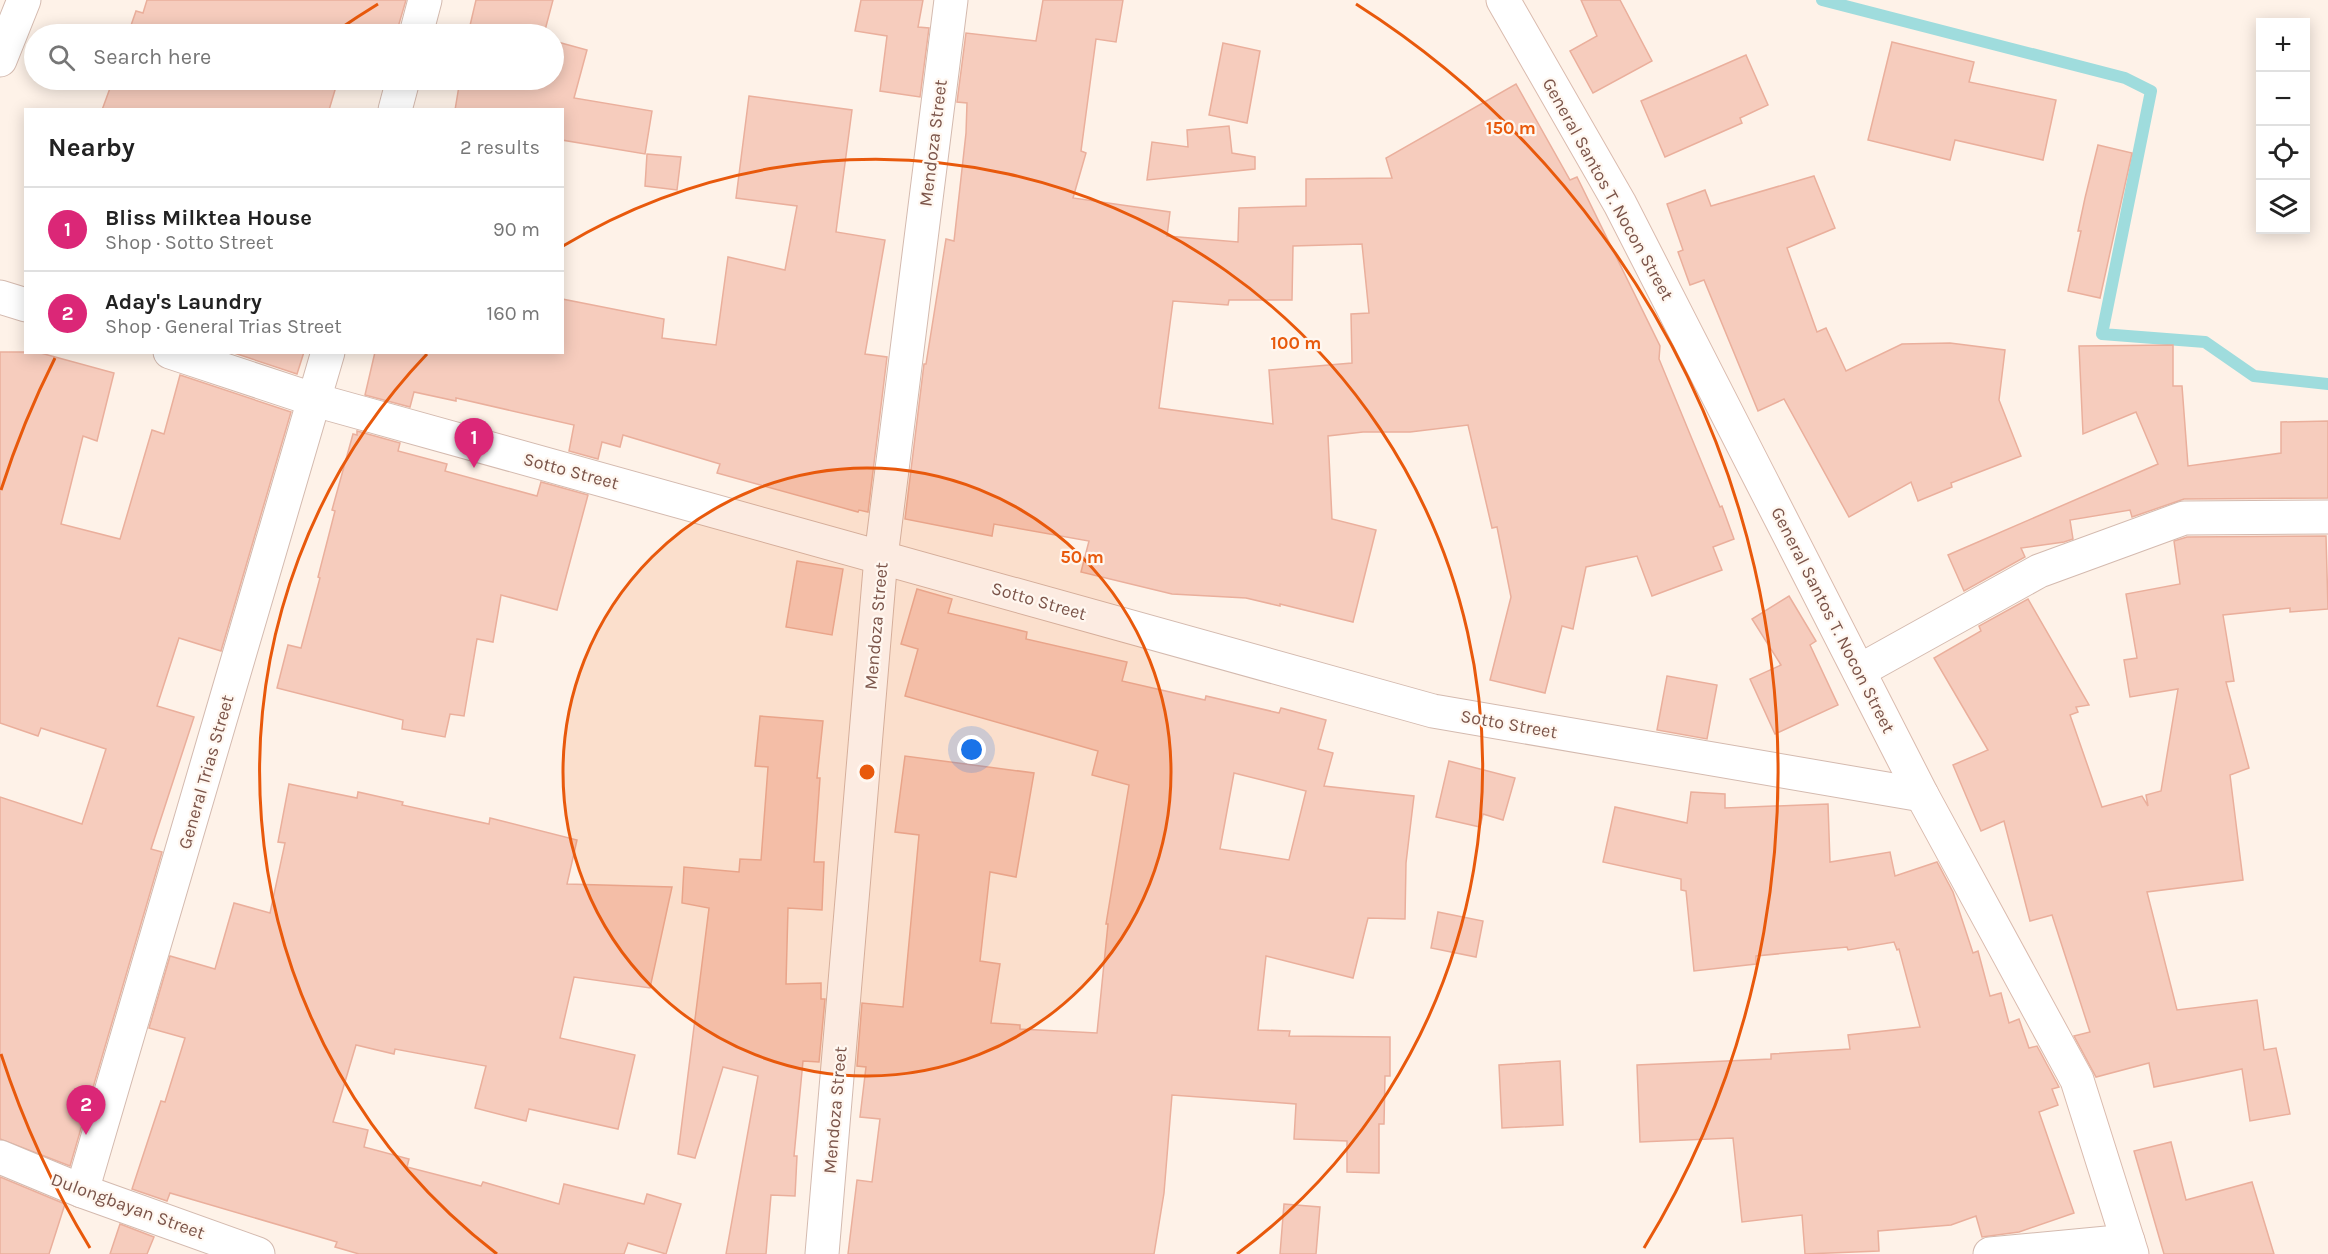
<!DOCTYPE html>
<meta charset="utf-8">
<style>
:root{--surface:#fff;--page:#f6f6f6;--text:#222;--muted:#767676;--line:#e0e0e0;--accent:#db2777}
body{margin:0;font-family:Karla,sans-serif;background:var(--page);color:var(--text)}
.controls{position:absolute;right:18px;top:18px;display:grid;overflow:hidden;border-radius:0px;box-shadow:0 3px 15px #0003}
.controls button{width:54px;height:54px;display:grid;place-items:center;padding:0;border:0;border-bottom:2px solid var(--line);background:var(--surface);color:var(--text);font:30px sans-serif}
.you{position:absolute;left:972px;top:750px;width:21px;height:21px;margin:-15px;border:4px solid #fff;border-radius:50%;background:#1a73e8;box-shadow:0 0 0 9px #1a73e833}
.badge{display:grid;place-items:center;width:39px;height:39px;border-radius:50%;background:var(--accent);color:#fff;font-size:20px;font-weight:700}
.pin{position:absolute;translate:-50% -50px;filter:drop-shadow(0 2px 3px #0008)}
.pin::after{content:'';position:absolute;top:32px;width:21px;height:18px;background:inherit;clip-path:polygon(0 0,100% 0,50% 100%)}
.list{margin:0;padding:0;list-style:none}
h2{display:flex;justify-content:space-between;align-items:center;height:78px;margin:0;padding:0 24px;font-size:26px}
h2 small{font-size:20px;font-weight:400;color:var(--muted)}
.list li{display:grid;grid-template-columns:39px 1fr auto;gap:18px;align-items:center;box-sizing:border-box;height:84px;padding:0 24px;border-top:2px solid var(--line)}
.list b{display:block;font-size:22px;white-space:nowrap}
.list p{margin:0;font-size:20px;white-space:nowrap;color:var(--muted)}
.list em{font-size:20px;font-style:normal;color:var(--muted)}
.icon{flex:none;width:33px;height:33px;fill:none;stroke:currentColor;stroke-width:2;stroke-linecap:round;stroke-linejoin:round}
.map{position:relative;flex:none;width:2328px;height:1254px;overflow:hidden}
.search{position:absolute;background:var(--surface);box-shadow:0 3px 15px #0003;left:24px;top:24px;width:540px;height:66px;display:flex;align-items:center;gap:15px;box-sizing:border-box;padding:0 21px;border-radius:33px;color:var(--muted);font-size:22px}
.panel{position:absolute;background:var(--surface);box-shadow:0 3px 15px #0003;left:24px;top:108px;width:540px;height:246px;border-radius:0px}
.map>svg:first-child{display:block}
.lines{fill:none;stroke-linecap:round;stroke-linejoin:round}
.stream{stroke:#9fdcdd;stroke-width:12}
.building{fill:#f6ccbd;stroke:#eaaf9c;stroke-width:1.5;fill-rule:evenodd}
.minor-casing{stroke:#d4baaf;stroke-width:35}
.tertiary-casing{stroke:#d4baaf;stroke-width:35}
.secondary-casing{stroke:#dabbae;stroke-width:35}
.minor{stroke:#fff;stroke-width:33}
.tertiary{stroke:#fff;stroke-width:33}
.secondary{stroke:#fff;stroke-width:33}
.ring{fill:none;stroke:#e8590c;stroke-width:3}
.labels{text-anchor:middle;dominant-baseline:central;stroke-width:4.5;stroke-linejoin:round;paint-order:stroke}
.street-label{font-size:18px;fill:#7b5449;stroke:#fff7f0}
.centre{fill:#e8590c;stroke:#fff7f0;stroke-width:3}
.ring-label{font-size:18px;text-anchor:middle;font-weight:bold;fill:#e8590c;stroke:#fff7f0;stroke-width:4.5;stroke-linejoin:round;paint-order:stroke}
</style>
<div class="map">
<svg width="2328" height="1254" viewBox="0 0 2328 1254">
<rect width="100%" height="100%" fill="#fef2e8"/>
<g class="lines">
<!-- stream -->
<polyline class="stream" points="1822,0 2125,78 2151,91 2102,334 2205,342 2254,376 2328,384"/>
</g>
<!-- building -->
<g class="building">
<polygon points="147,0 406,0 396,34 128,34 136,11 143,13"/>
<polygon points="476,0 553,0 544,34 468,34"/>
<polygon points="861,0 923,0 918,27 929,28 920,97 880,91 887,36 855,31"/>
<path d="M1043 0H1123L1116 42 1096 39 1081 151 1086 153 1073 198 1170 212 1167 236 1238 242 1239 208 1306 206V179L1392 178 1386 158 1516 84 1570 180 1577 177 1660 346 1659 359 1720 507 1722 506 1734 539 1713 547 1722 570 1652 596 1637 556 1586 567 1573 629 1562 626 1545 693 1490 680 1511 597 1497 527 1492 528 1468 425 1410 432H1363L1328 436 1332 519 1376 530 1353 622 1280 604V606L1246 598 1172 594 1081 572 1089 541 994 524 992 536 905 519 924 364H926L946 239 954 241 966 133 967 103 957 102 966 33 1036 41ZM1362 244 1369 313 1351 314 1352 363 1269 370 1273 424 1159 408 1173 301 1228 305 1229 300H1292L1293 246Z"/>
<polygon points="1581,0 1620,0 1652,61 1593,93 1570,51 1597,36"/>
<polygon points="554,41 587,50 574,98 652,111 645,154 562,140 562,110 455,110 460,80 554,80"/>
<polygon points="1892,42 1974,62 1969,82 2056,100 2043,160 1955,140 1950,160 1868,140"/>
<polygon points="1223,43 1260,51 1247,123 1209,115"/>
<polygon points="1746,55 1768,105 1740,118 1742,123 1665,157 1641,101"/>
<polygon points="113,80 338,80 329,110 102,110"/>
<polygon points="749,96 852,110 836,232 885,240 865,354 887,357 868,512 859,510 858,512 717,473 720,464 623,435 620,447 602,442 598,459 569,451 574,425 456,398 456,401 414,392 410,407 365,395 375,352 562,352 562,299 664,319 662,338 716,345 728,257 785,270 797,206 736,198"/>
<polygon points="1229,126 1232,153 1255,157 1255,169 1147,180 1152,142 1188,147 1187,130"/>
<polygon points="2098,145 2132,153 2100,298 2068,291 2081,231 2078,231 2085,198"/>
<polygon points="647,154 681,157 677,190 645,186"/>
<polygon points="1814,176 1835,228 1787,248 1817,332 1826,328 1846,371 1902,344 1950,343 2005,350 1999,400 2021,456 1951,483 1952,487 1918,501 1911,482 1849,517 1784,399 1758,411 1704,280 1690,285 1678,252 1683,250 1667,204 1705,190 1711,206"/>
<polygon points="2173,345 2173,386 2182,386 2188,466 2281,453 2281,422 2328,421 2328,498 2184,499 2132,517 2130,510 2070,520 2073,539 2064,542 2021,548 2025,557 1964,591 1948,555 2158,464 2136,412 2083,434 2079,346"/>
<polygon points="0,352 37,352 114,373 97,441 83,436 61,524 120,539 152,430 164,434 180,375 291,412 221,651 179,638 157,706 194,717 151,849 162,852 70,1166 0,1139 0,797 82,824 106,749 41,728 38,736 0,723"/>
<polygon points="231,352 304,352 297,374"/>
<polygon points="357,431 400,443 398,451 447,464 445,471 537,496 541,482 588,495 557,610 501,595 493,642 477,639 464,716 450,714 445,737 402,729 403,720 277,688 288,645 301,648 320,578 318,577 335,511 332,510 353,434 357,435"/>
<polygon points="2326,536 2328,609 2290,612 2290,608 2223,615 2234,681 2226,682 2249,768 2230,775 2243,880 2147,892 2177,1010 2257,1000 2264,1050 2276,1048 2290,1114 2250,1121 2242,1069 2154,1087 2149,1063 2096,1077 2074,1036 2090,1032 2052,915 2030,921 2004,821 1981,831 1953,765 1988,750 1934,658 1981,631 1979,626 2028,599 2089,705 2076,707 2078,712 2070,715 2102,807 2142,796 2148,806 2146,795 2161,791 2178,689 2130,697 2124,660 2137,658 2126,594 2180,584 2174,541 2187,537"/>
<polygon points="797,561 843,569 832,635 786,627"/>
<path d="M917 589 952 599 948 613 1027 632 1026 639 1127 662 1122 681 1205 700 1206 696 1279 713 1281 708 1326 720 1318 749 1333 753 1324 786 1414 796 1406 863 1405 919 1368 918 1353 978 1266 956 1258 1030 1290 1031 1289 1036 1390 1037V1076H1385L1384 1124H1379V1173L1347 1172V1141L1294 1139 1296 1104 1172 1095 1164 1193 1154 1254H848L857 1180 872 1182 880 1119 860 1117 866 1067 857 1066 862 1003 903 1007 919 835 895 832 905 756 1034 773 1016 877 990 872 980 961 1000 964 991 1023 1020 1025V1029L1097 1033 1108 924H1106L1129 785 1092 775 1098 751 905 696 918 649 901 644ZM1234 773 1306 791 1289 860 1220 849Z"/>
<polygon points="1789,596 1816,641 1810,645 1838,705 1775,734 1750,679 1781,665 1752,619"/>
<polygon points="1667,676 1717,685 1707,739 1657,730"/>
<polygon points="760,716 823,721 817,778 820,778 814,862 824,862 822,910 788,908 786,984 821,983 821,999 825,999 819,1062 803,1061 794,1156 797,1156 795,1196 771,1195 766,1254 726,1254 758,1076 723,1067 695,1158 678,1154 709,908 682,903 684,867 739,872 740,859 761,860 768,767 755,766"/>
<polygon points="1449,761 1515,778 1503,820 1483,814 1480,827 1436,817"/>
<polygon points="289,784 357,798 358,792 403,802 402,805 489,824 490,818 577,840 567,884 672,887 650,988 574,977 560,1038 635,1055 618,1129 529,1109 526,1121 475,1108 486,1066 395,1049 394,1054 356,1045 333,1122 368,1130 364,1147 409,1159 407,1167 481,1186 483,1182 559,1204 564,1184 644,1204 647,1194 681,1204 666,1254 628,1243 624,1254 359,1254 335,1247 337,1242 170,1193 167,1201 132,1189 161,1101 165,1102 185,1038 149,1028 170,956 215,969 234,903 270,913 285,843 278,842"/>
<polygon points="1691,792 1725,794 1725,808 1828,804 1830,862 1890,852 1895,876 1937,862 1953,892 1973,953 1978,951 1990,996 2001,993 2009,1023 2019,1019 2029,1048 2037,1046 2059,1087 2052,1089 2058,1105 2039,1112 2074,1213 2019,1232 1982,1237 1976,1216 1951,1225 1878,1231 1879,1251 1805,1254 1802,1215 1742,1222 1733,1138 1640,1142 1637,1065 1771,1059 1771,1054 1850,1049 1848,1035 1920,1027 1899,949 1897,950 1894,942 1848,950 1847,947 1756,956 1756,964 1694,971 1686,891 1681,890 1681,879 1603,862 1615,807 1687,823"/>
<polygon points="1438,912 1483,921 1476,957 1431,948"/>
<polygon points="1560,1061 1563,1125 1502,1128 1499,1065"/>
<polygon points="2171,1142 2186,1200 2252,1182 2274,1254 2164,1254 2134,1151"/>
<polygon points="0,1177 65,1204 49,1254 0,1254"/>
<polygon points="1284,1204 1320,1207 1316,1254 1280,1254"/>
<polygon points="120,1224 154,1237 147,1254 110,1254"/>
</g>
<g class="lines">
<defs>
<g id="minor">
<polyline points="0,297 26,305"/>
<polyline points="170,352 315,400 1433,711 1922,795"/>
<polyline points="1859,671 2039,571 2184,518 2328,517"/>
<polyline points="822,1254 881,557 951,0"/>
<polyline points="1990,1254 2128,1241"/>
</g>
<g id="tertiary">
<polyline points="416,34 425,0"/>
<polyline points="0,60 24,0"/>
<polyline points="395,110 403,80"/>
<polyline points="0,1157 82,1191 258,1254"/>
<polyline points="82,1191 328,352"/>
</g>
<polyline id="secondary" points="1503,0 1620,204 1922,795 2077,1080 2132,1254"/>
</defs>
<!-- minor casing -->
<use href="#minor" class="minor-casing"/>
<!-- tertiary casing -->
<use href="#tertiary" class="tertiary-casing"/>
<!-- secondary casing -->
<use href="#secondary" class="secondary-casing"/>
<!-- minor -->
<use href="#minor" class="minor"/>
<!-- tertiary -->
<use href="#tertiary" class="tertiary"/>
<!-- secondary -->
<use href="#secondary" class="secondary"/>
</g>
<!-- distance rings -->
<circle cx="867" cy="772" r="304" fill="#e8590c" fill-opacity=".12"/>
<g class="ring">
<circle cx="867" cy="772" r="304"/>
<path d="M497 1254A607 607 0 0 1 427 354M563 246A607 607 0 0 1 1237 1254"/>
<path d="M90 1248A911 911 0 0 1 1 1054M1 490A911 911 0 0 1 55 358M338 30A911 911 0 0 1 378 4M1356 4A911 911 0 0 1 1644 1248"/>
</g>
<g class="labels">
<!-- street labels -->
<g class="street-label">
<text transform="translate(933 143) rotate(-83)">Mendoza Street</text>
<text transform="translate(1608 189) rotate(61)">General Santos T. Nocon Street</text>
<text transform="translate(571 471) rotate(15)">Sotto Street</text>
<text transform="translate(1039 601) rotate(16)">Sotto Street</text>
<text transform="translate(1833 620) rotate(63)">General Santos T. Nocon Street</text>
<text transform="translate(876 626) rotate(-85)">Mendoza Street</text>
<text transform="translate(1509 724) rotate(10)">Sotto Street</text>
<text transform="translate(206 772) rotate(-74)">General Trias Street</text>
<text transform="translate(835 1110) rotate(-85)">Mendoza Street</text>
<text transform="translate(128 1206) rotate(20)">Dulongbayan Street</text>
</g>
</g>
<circle cx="867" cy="772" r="9" class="centre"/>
<g class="ring-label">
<text x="1511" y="134">150 m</text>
<text x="1296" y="349">100 m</text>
<text x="1082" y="563">50 m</text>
</g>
</svg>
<div class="controls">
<button>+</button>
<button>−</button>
<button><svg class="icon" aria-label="locate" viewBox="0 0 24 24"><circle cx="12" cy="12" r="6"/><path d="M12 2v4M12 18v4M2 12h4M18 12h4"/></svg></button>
<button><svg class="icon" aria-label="layers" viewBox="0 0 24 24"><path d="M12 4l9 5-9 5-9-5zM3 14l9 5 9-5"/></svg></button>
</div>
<div class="you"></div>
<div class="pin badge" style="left:474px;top:468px">1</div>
<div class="pin badge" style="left:86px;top:1135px">2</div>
<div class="search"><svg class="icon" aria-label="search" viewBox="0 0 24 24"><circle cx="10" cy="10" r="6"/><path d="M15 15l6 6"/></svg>Search here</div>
<section class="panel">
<h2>Nearby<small>2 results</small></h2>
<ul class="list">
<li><span class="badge">1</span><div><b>Bliss Milktea House</b><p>Shop · Sotto Street</p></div><em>90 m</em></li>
<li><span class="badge">2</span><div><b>Aday's Laundry</b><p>Shop · General Trias Street</p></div><em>160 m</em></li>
</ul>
</section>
</div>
